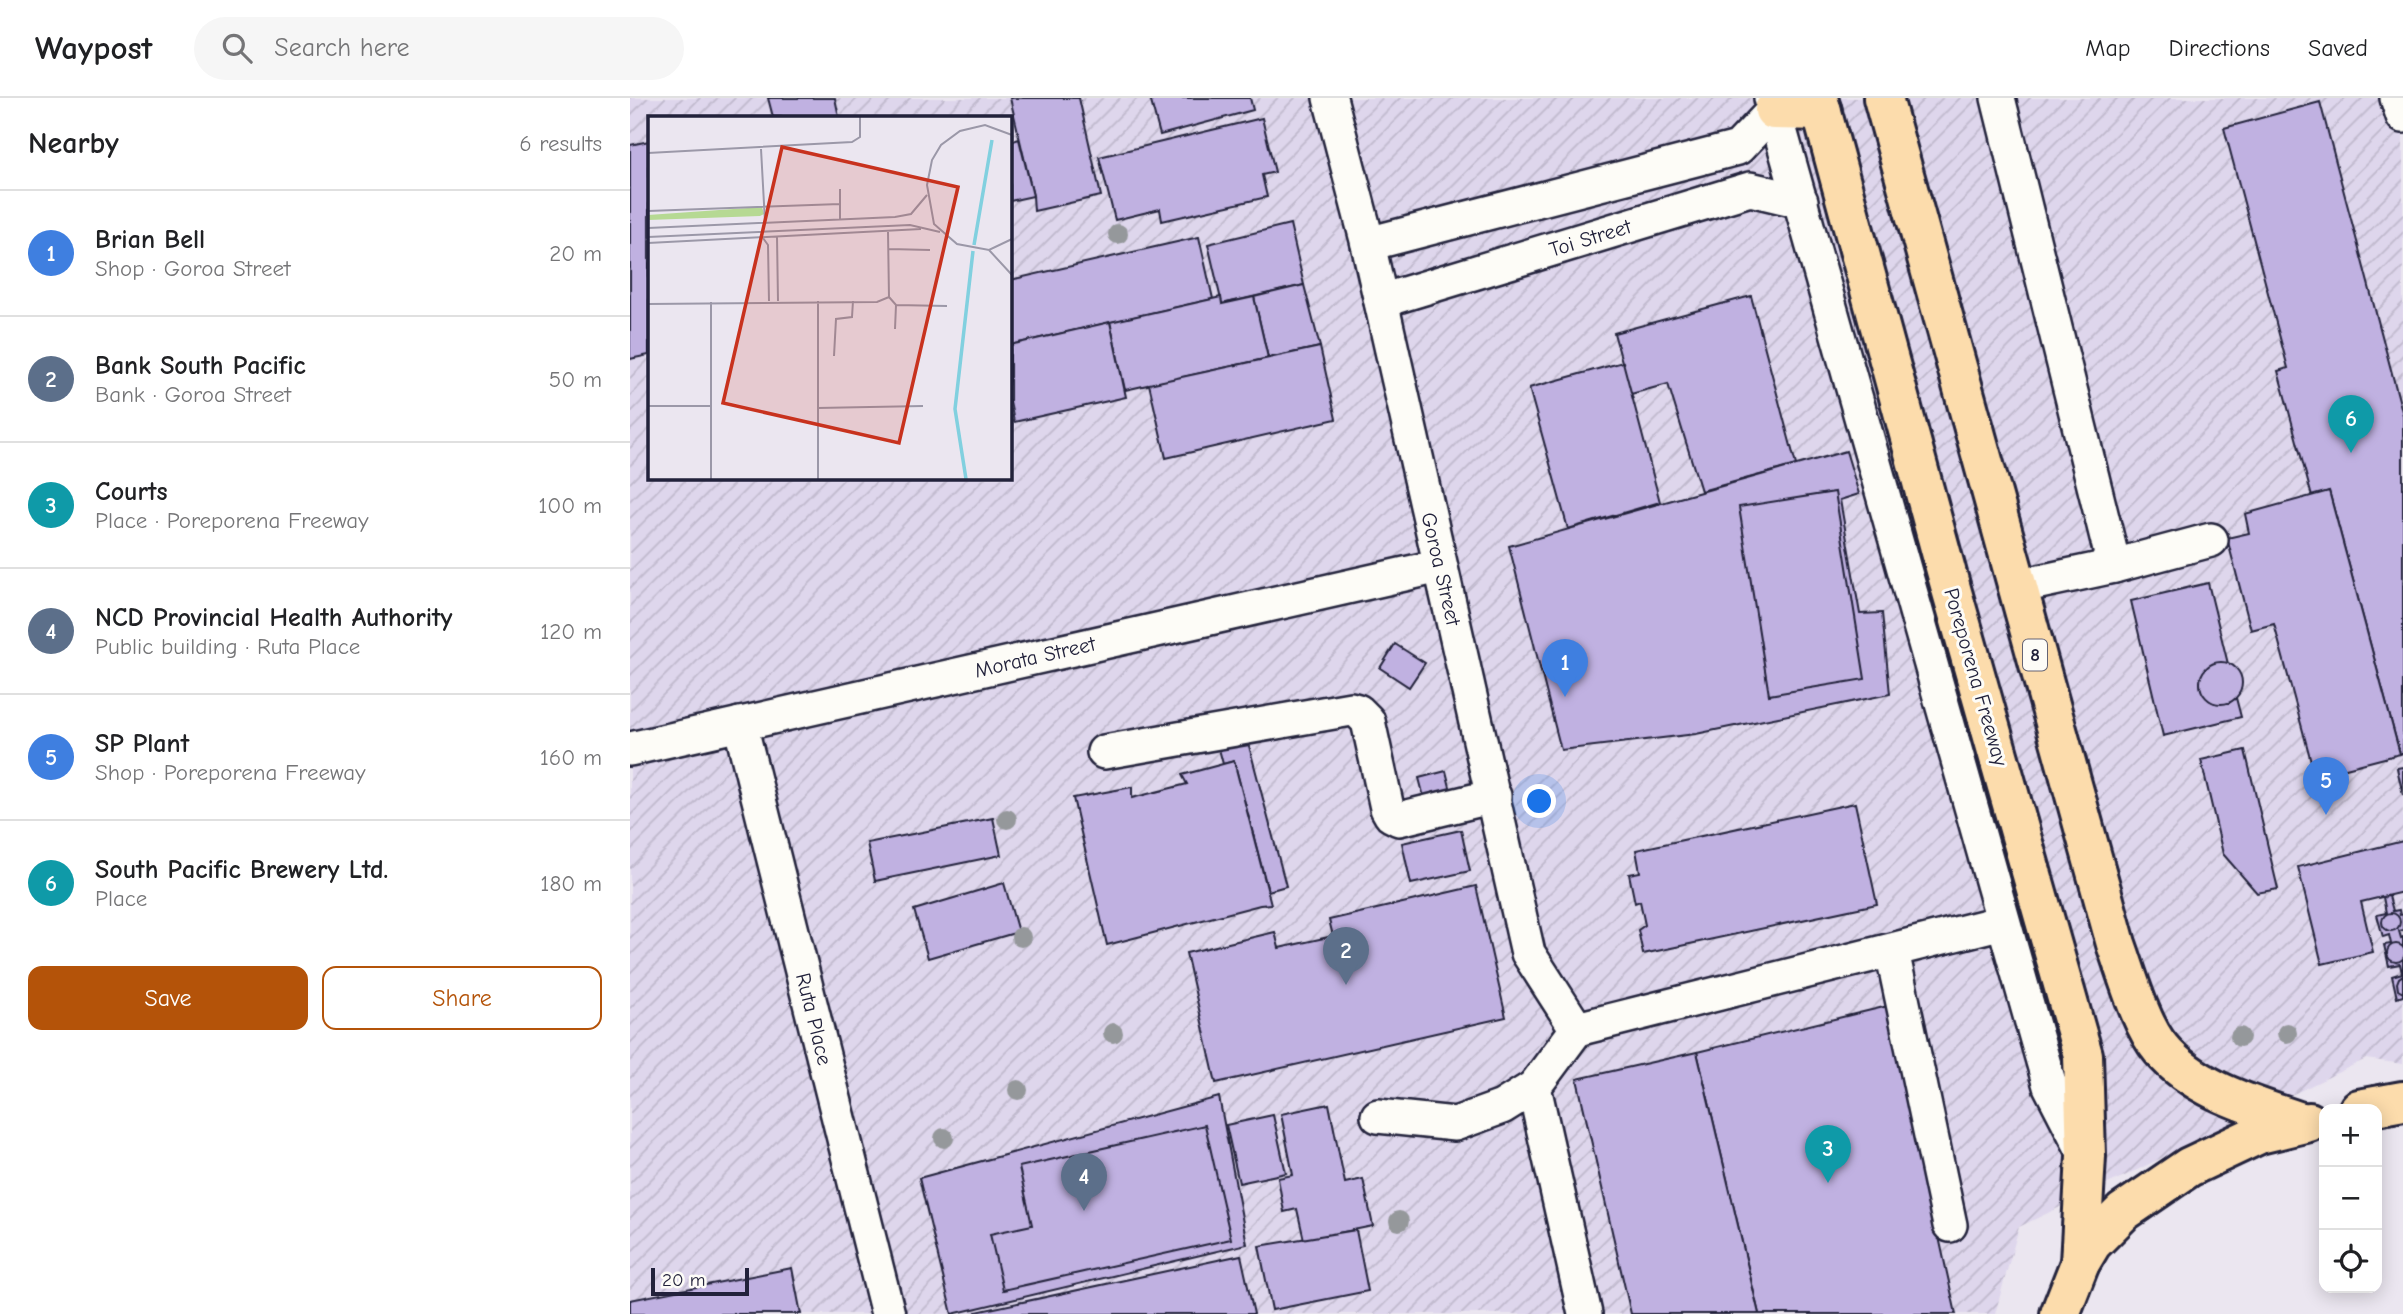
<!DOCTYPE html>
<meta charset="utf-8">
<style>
:root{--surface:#fff;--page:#f6f6f6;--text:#202124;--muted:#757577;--line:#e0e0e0;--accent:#b45309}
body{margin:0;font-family:"Comic Neue",sans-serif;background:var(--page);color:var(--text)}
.controls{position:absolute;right:21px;bottom:21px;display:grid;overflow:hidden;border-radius:14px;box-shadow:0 4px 18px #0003}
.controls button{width:63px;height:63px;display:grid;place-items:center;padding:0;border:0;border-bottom:2px solid var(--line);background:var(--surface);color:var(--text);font:35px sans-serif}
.scale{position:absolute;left:21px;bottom:18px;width:98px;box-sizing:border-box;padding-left:7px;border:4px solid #22223b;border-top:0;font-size:19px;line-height:24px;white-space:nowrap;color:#22223b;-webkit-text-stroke:5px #fdfcf7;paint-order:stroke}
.you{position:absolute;left:910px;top:704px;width:24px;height:24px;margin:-18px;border:5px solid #fff;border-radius:50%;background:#1a73e8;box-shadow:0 0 0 10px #1a73e833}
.badge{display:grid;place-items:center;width:46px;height:46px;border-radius:50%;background:var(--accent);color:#fff;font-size:23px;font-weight:700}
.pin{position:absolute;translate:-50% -58px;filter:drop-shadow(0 2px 4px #0008)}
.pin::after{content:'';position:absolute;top:37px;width:24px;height:21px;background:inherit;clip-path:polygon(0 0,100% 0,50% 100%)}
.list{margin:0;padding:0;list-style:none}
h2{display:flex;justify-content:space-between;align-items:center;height:91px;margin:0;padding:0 28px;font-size:30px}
h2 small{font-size:23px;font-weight:400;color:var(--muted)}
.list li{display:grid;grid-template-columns:46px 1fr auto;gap:21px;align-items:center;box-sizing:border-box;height:126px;padding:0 28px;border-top:2px solid var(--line)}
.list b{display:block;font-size:26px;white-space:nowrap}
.list p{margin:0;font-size:23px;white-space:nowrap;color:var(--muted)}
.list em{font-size:23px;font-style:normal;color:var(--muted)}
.actions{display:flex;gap:14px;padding:21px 28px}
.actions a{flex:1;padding:16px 0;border:2px solid var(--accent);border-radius:14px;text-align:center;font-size:24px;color:var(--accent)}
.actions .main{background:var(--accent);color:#fff}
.icon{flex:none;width:38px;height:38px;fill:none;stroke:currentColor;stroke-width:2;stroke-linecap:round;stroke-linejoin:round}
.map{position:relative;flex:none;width:1773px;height:1216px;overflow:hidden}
header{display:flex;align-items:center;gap:42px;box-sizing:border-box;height:98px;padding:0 35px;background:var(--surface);border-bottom:2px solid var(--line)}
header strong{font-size:33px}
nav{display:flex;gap:38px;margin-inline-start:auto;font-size:24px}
.search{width:490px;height:63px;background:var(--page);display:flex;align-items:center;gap:18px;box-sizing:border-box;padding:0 24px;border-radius:38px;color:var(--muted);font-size:26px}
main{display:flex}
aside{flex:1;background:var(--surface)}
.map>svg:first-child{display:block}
.industrial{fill:url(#industrial-furrows);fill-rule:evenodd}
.building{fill:#c0b1e1;stroke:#22223b;stroke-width:2}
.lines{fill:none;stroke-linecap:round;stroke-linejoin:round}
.minor-casing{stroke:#22223b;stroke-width:38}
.highway-casing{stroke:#22223b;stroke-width:44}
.minor{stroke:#fdfcf7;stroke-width:33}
.highway{stroke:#fcdcac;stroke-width:38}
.tree{fill:#95989b}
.labels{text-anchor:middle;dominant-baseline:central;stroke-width:6;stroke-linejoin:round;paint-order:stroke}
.shield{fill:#fdfcf7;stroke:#646373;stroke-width:2}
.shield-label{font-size:19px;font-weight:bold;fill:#22223b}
.street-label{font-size:21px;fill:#22223b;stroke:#fdfcf7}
.inset-river{fill:none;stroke:#81d0df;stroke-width:3.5}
.inset-road{fill:none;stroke:#9b98a8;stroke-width:2}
.view{fill:#c8321e;fill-opacity:0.15;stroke:#c8321e;stroke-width:3.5}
.inset-edge{fill:none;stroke:#22223b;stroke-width:3.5}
</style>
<header>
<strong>Waypost</strong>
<div class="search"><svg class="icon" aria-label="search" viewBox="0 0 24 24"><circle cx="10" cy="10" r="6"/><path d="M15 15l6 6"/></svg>Search here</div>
<nav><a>Map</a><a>Directions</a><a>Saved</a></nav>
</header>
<main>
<aside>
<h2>Nearby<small>6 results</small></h2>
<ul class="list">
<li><span class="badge" style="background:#3f7fe0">1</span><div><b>Brian Bell</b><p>Shop · Goroa Street</p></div><em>20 m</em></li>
<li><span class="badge" style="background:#5c6f8a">2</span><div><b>Bank South Pacific</b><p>Bank · Goroa Street</p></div><em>50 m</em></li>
<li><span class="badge" style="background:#0f9aa8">3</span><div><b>Courts</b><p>Place · Poreporena Freeway</p></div><em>100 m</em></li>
<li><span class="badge" style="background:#5c6f8a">4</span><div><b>NCD Provincial Health Authority</b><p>Public building · Ruta Place</p></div><em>120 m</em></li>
<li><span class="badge" style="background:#3f7fe0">5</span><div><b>SP Plant</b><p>Shop · Poreporena Freeway</p></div><em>160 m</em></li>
<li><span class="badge" style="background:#0f9aa8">6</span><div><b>South Pacific Brewery Ltd.</b><p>Place</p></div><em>180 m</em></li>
</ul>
<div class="actions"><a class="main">Save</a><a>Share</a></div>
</aside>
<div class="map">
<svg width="1773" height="1216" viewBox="0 0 1773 1216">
<defs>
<pattern id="industrial-furrows" width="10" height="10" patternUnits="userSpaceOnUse" patternTransform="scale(1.75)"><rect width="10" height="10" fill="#ded6ec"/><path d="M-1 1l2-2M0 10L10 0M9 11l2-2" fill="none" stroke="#beb7cb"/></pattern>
</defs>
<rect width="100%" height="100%" fill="#ebe6f0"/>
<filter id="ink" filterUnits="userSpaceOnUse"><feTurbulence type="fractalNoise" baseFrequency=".0143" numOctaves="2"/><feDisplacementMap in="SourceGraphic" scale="14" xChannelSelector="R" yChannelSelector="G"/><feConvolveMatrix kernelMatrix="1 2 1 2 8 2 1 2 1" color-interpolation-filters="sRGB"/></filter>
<g filter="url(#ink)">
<!-- industrial -->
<path class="industrial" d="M0 0H1773V966L1736 961 1389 1129 1365 1216H0ZM19 19H380V380H19Z"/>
<!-- building -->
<g class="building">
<polygon points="138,0 205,0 209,19 143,19"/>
<polygon points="380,0 449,0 471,98 404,113 403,98"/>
<polygon points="520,0 620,0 623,12 530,37"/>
<polygon points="1690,4 1773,317 1773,655 1770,656 1699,393 1682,399 1648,273 1658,270 1594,30"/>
<polygon points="632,20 645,74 632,77 637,99 532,123 530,111 485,122 469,59"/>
<polygon points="389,41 403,98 380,103 380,44"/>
<polygon points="19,43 19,257 0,261 0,47"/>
<polygon points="660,126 674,187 592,206 578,146"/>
<polygon points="569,139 583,201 380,247 380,182"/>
<polygon points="674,187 690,249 638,260 624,199"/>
<polygon points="1121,198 1166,367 1071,393 1038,286 1001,296 984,235"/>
<polygon points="591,199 592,206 624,199 638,260 495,292 480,224"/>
<polygon points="480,224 496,299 384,324 380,304 380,247"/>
<polygon points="690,249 706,321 536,360 519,286"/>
<polygon points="993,264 1030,404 938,431 899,290"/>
<polygon points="1216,353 1229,396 1210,402 1230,516 1252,515 1260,596 1066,636 931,652 879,448"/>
<polygon points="1699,393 1770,656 1685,678 1644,526 1621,532 1597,440 1619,435 1615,416"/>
<polygon points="1205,394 1235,581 1139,597 1109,409"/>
<polygon points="1578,485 1598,566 1587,565 1576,571 1570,584 1571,591 1579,602 1585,605 1599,605 1606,600 1611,619 1533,638 1501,503"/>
<polygon points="765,546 795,565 779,589 750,570"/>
<circle cx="1591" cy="585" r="21"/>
<polygon points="618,644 656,788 638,793 604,663 593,666 589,651"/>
<polygon points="1615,652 1648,791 1627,795 1593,756 1571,662"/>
<polygon points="604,663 641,806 630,807 477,847 443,700 502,689 502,700 557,686 552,677"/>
<polygon points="1773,669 1773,697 1767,670"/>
<polygon points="816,673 822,697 795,703 789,680"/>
<polygon points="1225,705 1247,806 1013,856 1008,832 1015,827 1010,803 1005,805 999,776 1010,774 1006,752"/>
<polygon points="363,720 371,757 245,783 237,745"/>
<polygon points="831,732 840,773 781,786 772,745"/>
<polygon points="1773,743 1773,794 1731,804 1743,854 1692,866 1668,769"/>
<polygon points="374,785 388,834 298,860 284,812"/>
<polygon points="846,788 876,919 586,985 556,855 645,834 649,850 703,838 699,822"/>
<polygon points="1759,798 1763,813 1769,812 1770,817 1773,816 1773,832 1769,833 1771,840 1773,839 1773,898 1767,900 1762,878 1772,875 1770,866 1759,868 1754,847 1761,846 1759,837 1753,839 1747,817 1756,815 1753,799"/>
<circle cx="1761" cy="824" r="9"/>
<circle cx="1766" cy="855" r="9"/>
<polygon points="1773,877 1773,895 1768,892 1767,885 1769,880"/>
<polygon points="1258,908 1326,1216 1129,1216 1067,954"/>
<polygon points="1067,954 1129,1216 1001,1216 947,981"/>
<polygon points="589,999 617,1146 322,1216 289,1080"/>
<polygon points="699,1006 715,1085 733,1081 743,1128 674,1142 667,1111 654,1114 648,1080 663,1077 651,1016"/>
<polygon points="643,1017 656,1075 609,1085 596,1027"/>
<polygon points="575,1027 601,1141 373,1192 360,1136 402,1127 389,1069"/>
<polygon points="726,1132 738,1193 642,1212 629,1148"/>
<polygon points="611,1157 624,1216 346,1216 346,1214"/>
<polygon points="162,1170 171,1216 0,1216 0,1202"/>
</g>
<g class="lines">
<defs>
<g id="minor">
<polyline points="700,0 738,146 898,855 947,931"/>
<polyline points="1141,0 1420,988 1456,1058"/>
<polyline points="1368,0 1484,468"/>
<polyline points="1767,0 1773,18"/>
<polyline points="738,146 1108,50 1144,12"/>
<polyline points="751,203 1120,91 1171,103"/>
<polyline points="1386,489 1484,468 1581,442"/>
<polyline points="110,626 258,1216"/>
<polyline points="0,651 810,468"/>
<polyline points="474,654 721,611 728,613 738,623 757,710 761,717 769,721 864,698"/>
<polyline points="1262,853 1320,1127"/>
<polyline points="748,1018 825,1026 872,1009 904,989"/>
<polyline points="955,1216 904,989 947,931 1373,824"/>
</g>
<g id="highway">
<polyline points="1188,0 1318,480 1453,957 1456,1058 1450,1165"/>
<path d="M1253 0 1486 846C1497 876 1511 928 1531 951 1566 993 1625 1008 1674 1025"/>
<polyline points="1144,12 1192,13"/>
<polyline points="1729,1011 1773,1003"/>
<polyline points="1430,1216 1450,1165 1462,1145 1493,1114 1559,1069 1629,1036 1679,1024"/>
</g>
</defs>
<!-- minor casing -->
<use href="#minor" class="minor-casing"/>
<!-- highway casing -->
<use href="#highway" class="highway-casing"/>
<!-- minor -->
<use href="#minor" class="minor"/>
<!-- highway -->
<use href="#highway" class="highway"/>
</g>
<!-- trees -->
<g class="tree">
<circle cx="488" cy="136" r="10"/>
<circle cx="377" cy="721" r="10"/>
<circle cx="391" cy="839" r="10"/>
<circle cx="483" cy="935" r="10"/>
<circle cx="1657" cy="935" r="10"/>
<circle cx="1610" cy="939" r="10"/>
<circle cx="388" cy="992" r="10"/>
<circle cx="314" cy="1040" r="10"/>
<circle cx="769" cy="1123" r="10"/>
</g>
</g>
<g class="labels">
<!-- shield labels -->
<rect class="shield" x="1393" y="541.5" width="24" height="31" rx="5"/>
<g class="shield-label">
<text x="1405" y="557">8</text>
</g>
<!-- street labels -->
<g class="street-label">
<text transform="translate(960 140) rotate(-17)">Toi Street</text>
<text transform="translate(811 471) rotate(77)">Goroa Street</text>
<text transform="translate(405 559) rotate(-13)">Morata Street</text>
<text transform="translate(1346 579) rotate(74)">Poreporena Freeway</text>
<text transform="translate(184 921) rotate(76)">Ruta Place</text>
</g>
</g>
<!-- overview -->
<g transform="translate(18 18)">
<rect width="364" height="364" fill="#ebe6f0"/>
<path d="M114 91 116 98 112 100 0 104V99Z" fill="#b6d993"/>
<path class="inset-river" d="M326 129 344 24M318 363 307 293 325 135"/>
<path class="inset-road" d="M364 19 337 9 312 15 293 29 284 44 279 69 286 108 309 128 341 134 364 123M113 33 117 106M0 37 204 26 212 21V1M192 73V103M0 95 192 88M0 112 247 101 263 98 279 79M240 116 241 181 248 189 299 190M0 121 262 109 292 116M129 121 130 185M115 122 120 129 121 185M0 127 273 113M241 133 282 134M341 134 364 159M63 186V363M0 188 229 186 241 181M247 213 248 189M186 240 188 203 204 201 205 185M0 290H63M169 292 275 290M170 363V185"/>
<path class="view" d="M134 31 310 71 251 327 75 287Z"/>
<rect width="364" height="364" class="inset-edge"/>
</g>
</svg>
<div class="controls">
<button>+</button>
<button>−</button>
<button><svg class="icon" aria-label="locate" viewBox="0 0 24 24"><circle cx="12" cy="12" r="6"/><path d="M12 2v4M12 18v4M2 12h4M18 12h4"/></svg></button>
</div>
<div class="scale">20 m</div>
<div class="you"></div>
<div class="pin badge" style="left:935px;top:599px;background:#3f7fe0">1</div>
<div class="pin badge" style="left:716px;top:887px;background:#5c6f8a">2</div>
<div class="pin badge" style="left:1198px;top:1085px;background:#0f9aa8">3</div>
<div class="pin badge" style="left:454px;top:1113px;background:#5c6f8a">4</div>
<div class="pin badge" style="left:1696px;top:717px;background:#3f7fe0">5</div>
<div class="pin badge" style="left:1721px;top:355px;background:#0f9aa8">6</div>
</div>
</main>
